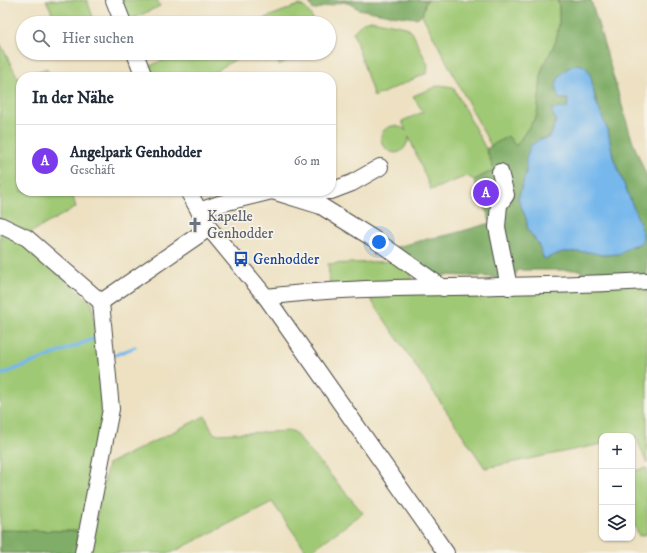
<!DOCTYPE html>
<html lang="de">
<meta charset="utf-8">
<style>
:root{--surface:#fff;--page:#f6f6f7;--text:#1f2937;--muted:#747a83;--line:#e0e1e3;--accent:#7c3aed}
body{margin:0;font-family:"IM FELL DW Pica",serif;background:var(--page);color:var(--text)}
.controls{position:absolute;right:12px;bottom:12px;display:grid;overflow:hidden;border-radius:8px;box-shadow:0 1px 3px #0004}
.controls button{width:36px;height:36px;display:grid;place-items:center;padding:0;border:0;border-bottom:1px solid var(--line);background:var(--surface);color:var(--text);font:20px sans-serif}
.you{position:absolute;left:379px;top:242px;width:14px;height:14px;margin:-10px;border:3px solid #fff;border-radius:50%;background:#1a73e8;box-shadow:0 0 0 6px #1a73e833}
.badge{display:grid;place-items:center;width:26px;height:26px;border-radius:50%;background:var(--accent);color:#fff;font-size:13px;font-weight:700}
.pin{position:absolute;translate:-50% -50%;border:2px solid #fff;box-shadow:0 1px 4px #0006}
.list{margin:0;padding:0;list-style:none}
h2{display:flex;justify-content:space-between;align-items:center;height:52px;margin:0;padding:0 16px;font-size:17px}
h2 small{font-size:13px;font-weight:400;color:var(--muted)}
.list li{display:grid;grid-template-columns:26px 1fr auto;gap:12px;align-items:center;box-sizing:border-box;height:72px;padding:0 16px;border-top:1px solid var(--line)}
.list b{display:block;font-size:15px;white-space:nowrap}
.list p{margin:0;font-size:13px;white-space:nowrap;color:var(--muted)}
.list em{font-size:13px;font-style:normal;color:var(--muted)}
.icon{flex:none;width:22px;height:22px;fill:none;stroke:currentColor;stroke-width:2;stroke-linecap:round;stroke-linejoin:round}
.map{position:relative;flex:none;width:647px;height:553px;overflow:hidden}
.search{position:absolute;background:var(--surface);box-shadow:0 1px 3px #0004;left:16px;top:16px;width:320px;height:44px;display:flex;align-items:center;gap:10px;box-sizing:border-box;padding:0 14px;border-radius:22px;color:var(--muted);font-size:15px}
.panel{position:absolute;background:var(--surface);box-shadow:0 1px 3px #0004;left:16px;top:72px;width:320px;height:124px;border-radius:16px}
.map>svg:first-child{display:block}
.green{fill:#a0c976;stroke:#667a50}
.forest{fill:#80ad67;stroke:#566c49;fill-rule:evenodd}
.water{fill:#77b8ec;stroke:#51728c}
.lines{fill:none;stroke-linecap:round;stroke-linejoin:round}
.stream{stroke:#77b8ec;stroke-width:3.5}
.minor-casing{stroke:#484642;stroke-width:18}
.minor{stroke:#fff;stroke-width:16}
.labels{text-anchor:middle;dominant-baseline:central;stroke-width:3.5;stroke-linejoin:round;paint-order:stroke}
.worship-label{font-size:15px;fill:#5b616d;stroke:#f7f3e8;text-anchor:start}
.transit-label{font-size:15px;fill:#164399;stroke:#f7f3e8;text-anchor:start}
</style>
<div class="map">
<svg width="647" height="553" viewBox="0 0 647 553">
<rect width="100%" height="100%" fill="#f7f3e8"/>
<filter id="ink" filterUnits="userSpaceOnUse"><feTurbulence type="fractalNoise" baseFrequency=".025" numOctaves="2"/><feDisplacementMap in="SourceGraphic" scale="8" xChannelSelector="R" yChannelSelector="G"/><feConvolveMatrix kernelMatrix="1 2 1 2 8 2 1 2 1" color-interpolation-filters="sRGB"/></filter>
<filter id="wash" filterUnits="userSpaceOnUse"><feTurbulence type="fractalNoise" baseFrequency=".012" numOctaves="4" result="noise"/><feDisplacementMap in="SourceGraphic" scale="16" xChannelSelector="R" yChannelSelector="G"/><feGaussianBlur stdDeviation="0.9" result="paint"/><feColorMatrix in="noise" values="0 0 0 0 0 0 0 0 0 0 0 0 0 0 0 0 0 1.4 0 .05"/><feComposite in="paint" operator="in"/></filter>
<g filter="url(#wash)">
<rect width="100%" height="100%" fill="#ede1c2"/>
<!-- green -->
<g class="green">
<polygon points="46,0 87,0 95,23 38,23 54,21 51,10"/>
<polygon points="120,0 157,0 160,6 128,21"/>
<polygon points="429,0 557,0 559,5 559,25 556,41 542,69 537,115 516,146 508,136 491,146 422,15 426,1"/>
<path d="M299 5C308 7 311 16 315 23H252Z"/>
<polygon points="371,20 406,27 412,32 428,65 427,73 374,97 353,32 363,22"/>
<polygon points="0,43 18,78 47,68 49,77 21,77 21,191 71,191 76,207 30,233 0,219"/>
<polygon points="179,53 246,53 206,77 149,77 145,68"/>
<polygon points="273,53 300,53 279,65"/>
<path d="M440 85 453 87 486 149 494 170 474 180 467 176 431 190 409 137C401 173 365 138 389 127 396 124 402 127 406 131L402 121 423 112 413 96Z"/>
<polygon points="0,231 24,243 92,303 106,401 78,553 0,553"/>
<polygon points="399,261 411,272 413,285 330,286 328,264"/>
<polygon points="647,284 647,464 636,437 632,438 632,436 602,436 602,444 485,468 365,291"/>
<polygon points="205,416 214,434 293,431 363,513 308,553 272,502 171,553 88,553 108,464"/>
<polygon points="647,468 647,534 639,536 632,518 632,471"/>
</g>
<!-- forest -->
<g class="forest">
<polygon points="308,0 429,0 426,1 422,15 416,18 390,15 358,9 351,4 343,2 313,10"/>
<path d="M557 0H591L632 140 647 177V278L582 281 581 270H518L513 279H499L492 277 444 275 438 278 393 248 427 239 448 235 491 223 474 180 494 170 486 149 508 136 516 146 537 115 542 69 556 41 559 25V5ZM556 87 593 88 599 109 608 131 613 157 640 224 636 246H631L619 254 602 255 589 252H563L544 259 537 242 528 230 526 218 518 199 526 173 540 139C555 138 550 131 555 121 558 117 564 112 567 109L568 99H559Z"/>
<polygon points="0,530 83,531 77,553 0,553"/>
</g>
<!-- water -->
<path class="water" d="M579 64 586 67 591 77 595 99 608 131 613 157 640 224 643 233V240L639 244 631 246 619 254 602 255 589 252H563L544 259 537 242 528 230 526 218 518 199 526 173V159L530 146 540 139H547L551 135 556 121 551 109 567 108 568 99H559C558 95 556 90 556 87 557 74 568 66 579 64Z"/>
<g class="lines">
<!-- stream -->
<g class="stream">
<polyline points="113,356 135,347"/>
<polyline points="0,375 96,338"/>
</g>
</g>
</g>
<g filter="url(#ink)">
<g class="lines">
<defs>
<g id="minor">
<polyline points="114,0 123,23"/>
<polyline points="135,53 144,77"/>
<polyline points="500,172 506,195 499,205 497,227 509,287"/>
<polyline points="188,191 209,228 266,297 446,553"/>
<polyline points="331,191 352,183 380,167"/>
<polyline points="289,192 329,191"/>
<polyline points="199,211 219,204 272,191 279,193 321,206 374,239 443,288"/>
<polyline points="0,225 27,238 101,302"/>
<path d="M266 297C327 289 388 288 450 287 516 286 581 285 647 281"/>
<polyline points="101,302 209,228"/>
<polyline points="83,553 111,409 101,302"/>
</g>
</defs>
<!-- minor casing -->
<use href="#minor" class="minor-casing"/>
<!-- minor -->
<use href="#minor" class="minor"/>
</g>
</g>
<!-- icons -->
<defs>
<symbol id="church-bare" viewBox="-9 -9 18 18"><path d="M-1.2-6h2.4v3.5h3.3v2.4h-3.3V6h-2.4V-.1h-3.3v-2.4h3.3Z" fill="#6b7280" stroke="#f7f3e8" stroke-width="2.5" paint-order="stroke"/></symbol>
<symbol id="bus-bare" viewBox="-9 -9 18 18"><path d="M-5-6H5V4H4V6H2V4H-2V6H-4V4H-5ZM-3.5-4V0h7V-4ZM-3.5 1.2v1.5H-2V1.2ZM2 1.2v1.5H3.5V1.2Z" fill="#1a4fb4" stroke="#f7f3e8" stroke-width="2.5" paint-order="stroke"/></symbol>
</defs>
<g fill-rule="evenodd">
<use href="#church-bare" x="184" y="214" width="22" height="22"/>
<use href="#bus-bare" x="230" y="248" width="22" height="22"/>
</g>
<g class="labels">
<!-- worship labels -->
<g class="worship-label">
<text x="207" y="216">Kapelle<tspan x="207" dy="17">Genhodder</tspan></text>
</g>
<!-- transit labels -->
<g class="transit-label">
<text x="253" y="259">Genhodder</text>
</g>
</g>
</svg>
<div class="controls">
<button>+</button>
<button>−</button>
<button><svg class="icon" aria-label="layers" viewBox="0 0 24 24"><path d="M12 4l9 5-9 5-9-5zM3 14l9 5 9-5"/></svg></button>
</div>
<div class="you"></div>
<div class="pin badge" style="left:486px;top:193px">A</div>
<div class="search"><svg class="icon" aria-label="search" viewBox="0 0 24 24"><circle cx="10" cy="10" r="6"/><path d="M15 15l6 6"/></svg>Hier suchen</div>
<section class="panel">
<h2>In der Nähe<small></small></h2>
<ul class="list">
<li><span class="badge">A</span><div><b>Angelpark Genhodder</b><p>Geschäft</p></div><em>60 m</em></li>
</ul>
</section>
</div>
